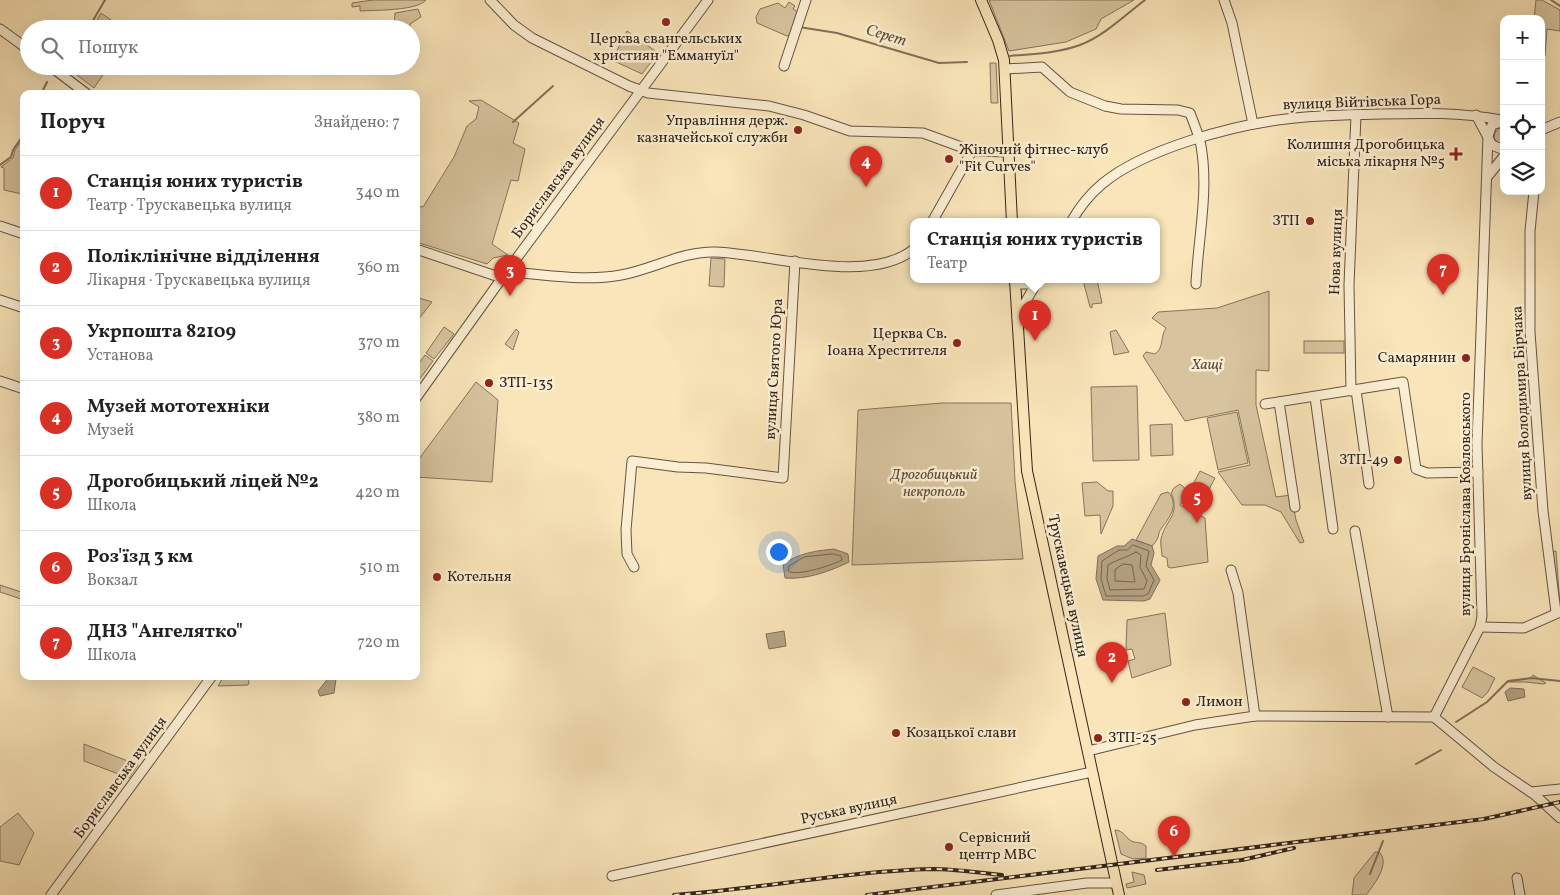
<!DOCTYPE html>
<html lang="uk">
<meta charset="utf-8">
<style>
:root{--surface:#fff;--page:#f6f6f6;--text:#222;--muted:#767676;--line:#e0e0e0;--accent:#d93025}
body{margin:0;font-family:Vollkorn,serif;background:var(--page);color:var(--text)}
.controls{position:absolute;right:15px;top:15px;display:grid;overflow:hidden;border-radius:10px;box-shadow:0 5px 20px #0002}
.controls button{width:45px;height:45px;display:grid;place-items:center;padding:0;border:0;border-bottom:1px solid var(--line);background:var(--surface);color:var(--text);font:25px sans-serif}
.you{position:absolute;left:778px;top:551px;width:18px;height:18px;margin:-12px;border:4px solid #fff;border-radius:50%;background:#1a73e8;box-shadow:0 0 0 8px #1a73e833}
.badge{display:grid;place-items:center;width:32px;height:32px;border-radius:50%;background:var(--accent);color:#fff;font-size:16px;font-weight:700}
.pin{position:absolute;translate:-50% -41px;filter:drop-shadow(0 1px 2px #0008)}
.pin::after{content:'';position:absolute;top:26px;width:18px;height:15px;background:inherit;clip-path:polygon(0 0,100% 0,50% 100%)}
.popup{position:absolute;left:910px;top:218px;width:250px;height:65px;box-sizing:border-box;display:grid;place-content:center;border-radius:10px;background:var(--surface);filter:drop-shadow(0 1px 4px #0005);font-size:16px;white-space:nowrap;color:var(--muted)}
.popup b{font-size:19px;color:var(--text)}
.popup::after{content:'';position:absolute;left:50%;top:100%;margin-left:-10px;border:10px solid transparent;border-top-color:var(--surface)}
.list{margin:0;padding:0;list-style:none}
h2{display:flex;justify-content:space-between;align-items:center;height:65px;margin:0;padding:0 20px;font-size:21px}
h2 small{font-size:16px;font-weight:400;color:var(--muted)}
.list li{display:grid;grid-template-columns:32px 1fr auto;gap:15px;align-items:center;box-sizing:border-box;height:75px;padding:0 20px;border-top:1px solid var(--line)}
.list b{display:block;font-size:19px;white-space:nowrap}
.list p{margin:0;font-size:16px;white-space:nowrap;color:var(--muted)}
.list em{font-size:16px;font-style:normal;color:var(--muted)}
.icon{flex:none;width:28px;height:28px;fill:none;stroke:currentColor;stroke-width:2;stroke-linecap:round;stroke-linejoin:round}
.map{position:relative;flex:none;width:1560px;height:895px;overflow:hidden}
.search{position:absolute;background:var(--surface);box-shadow:0 5px 20px #0002;left:20px;top:20px;width:400px;height:55px;display:flex;align-items:center;gap:12px;box-sizing:border-box;padding:0 18px;border-radius:28px;color:var(--muted);font-size:19px}
.panel{position:absolute;background:var(--surface);box-shadow:0 5px 20px #0002;left:20px;top:90px;width:400px;height:590px;border-radius:10px}
.map>svg:first-child{display:block}
.green{fill:#d7c49e;stroke:#84745c}
.water{fill:#b5a383;stroke:#817059}
.lines{fill:none;stroke-linecap:round;stroke-linejoin:round}
.shore{stroke:#74644e;stroke-width:1}
.stream{stroke:#817059;stroke-width:2}
.minor-casing{stroke:#645441;stroke-width:11}
.major-casing{stroke:#322419;stroke-width:12}
.minor{stroke:#fbeed2;stroke-width:9}
.major{stroke:#f9e5b9;stroke-width:10}
.rail-casing{stroke:#322419;stroke-width:4}
.rail{stroke:#fbeed2;stroke-width:2;stroke-dasharray:5.5;stroke-linecap:butt}
.poi-dot{fill:#8f2418;stroke:#fbeed2;stroke-width:2}
.labels{text-anchor:middle;dominant-baseline:central;stroke-width:5;stroke-linejoin:round;paint-order:stroke}
.poi-label{font-size:15px;fill:#322419;stroke:#fbeed2;text-anchor:start}
.street-label{font-size:15px;fill:#322419;stroke:#fbeed2}
.park-label{font-size:15px;font-style:italic;fill:#5b4c3a;stroke:#fbeed2}
.water-label{font-size:16px;font-style:italic;fill:#60503e;stroke:#fbeed2}
</style>
<div class="map">
<svg width="1560" height="895" viewBox="0 0 1560 895">
<rect width="100%" height="100%" fill="#f9e5b9"/>
<filter id="stains"><feTurbulence type="fractalNoise" baseFrequency=".004" numOctaves="4"/><feColorMatrix values="0 0 0 0 .2 0 0 0 0 .09 0 0 0 0 .02 0 0 0 .5 -.17"/></filter>
<radialGradient id="worn" r=".72"><stop offset=".6" stop-color="#630" stop-opacity="0"/><stop offset="1" stop-color="#630" stop-opacity=".3"/></radialGradient>
<!-- green -->
<g class="green">
<path d="M373 0H426C417 11 375 10 360 11V6L352 7V3Z"/>
<polygon points="989,0 1134,0 1101,19 1096,29 1066,42 1009,51"/>
<polygon points="1536,0 1542,0 1560,10 1560,31 1547,29 1545,56 1541,56 1541,19 1534,19"/>
<polygon points="789,2 795,6 793,9 798,12 790,35 787,36 757,23 756,17 760,9 778,3 785,8"/>
<polygon points="418,9 421,17 410,24 410,29 394,29 395,13"/>
<polygon points="101,13 124,29 92,29"/>
<polygon points="627,31 658,53 642,74 612,60"/>
<polygon points="990,63 996,63 998,103 991,103"/>
<polygon points="73,66 109,66 94,88 69,69"/>
<polygon points="481,100 519,123 513,143 525,149 518,181 511,180 492,244 508,255 493,258 487,264 416,242 416,206 423,207 454,157 467,126 476,119 479,107 469,101"/>
<polygon points="1500,128 1504,128 1504,144 1498,143 1494,138 1495,132"/>
<polygon points="23,138 24,138 24,202 21,201 22,194 4,190 4,168 1,167 13,158 15,150"/>
<polygon points="711,258 725,259 724,287 709,286"/>
<polygon points="1083,280 1097,280 1102,303 1092,304 1092,308 1090,307"/>
<path d="M1269 291V371L1256 370V405L1276 497 1291 495 1296 520 1304 542 1300 543 1281 512 1265 505H1242L1218 472 1250 465 1238 410 1185 421 1143 356 1146 352 1155 354C1164 348 1160 337 1166 328L1152 318 1158 312 1217 308Z"/>
<polygon points="416,297 432,302 418,320 416,320"/>
<polygon points="444,327 454,334 434,359 426,353"/>
<polygon points="516,329 519,332 513,350 505,344"/>
<polygon points="1116,330 1129,352 1114,355 1110,332"/>
<rect x="1304" y="341" width="40" height="12"/>
<polygon points="425,355 433,361 416,384 416,367"/>
<polygon points="476,382 498,400 492,482 416,477 416,463"/>
<polygon points="1137,386 1139,460 1093,461 1091,387"/>
<polygon points="942,403 1011,403 1015,481 1023,559 852,565 858,410"/>
<polygon points="1237,412 1248,463 1218,470 1207,418"/>
<polygon points="1172,424 1173,455 1151,456 1150,425"/>
<polygon points="1200,471 1215,478 1197,512 1183,504"/>
<polygon points="1097,482 1108,491 1113,491 1113,506 1101,534 1100,515 1085,516 1082,483"/>
<path d="M1180 484 1188 491 1180 505 1205 518 1208 562 1171 568 1168 567 1167 558 1162 556C1162 551 1160 544 1161 539 1165 520 1181 515 1171 493L1174 488Z"/>
<path d="M1168 492C1180 505 1169 518 1161 529 1157 534 1161 537 1152 546L1136 540 1161 494Z"/>
<polygon points="1556,551 1560,605 1558,605 1550,552"/>
<polygon points="0,585 24,593 24,600 0,592"/>
<polygon points="1165,613 1171,665 1132,678 1128,661 1135,659 1132,649 1126,650 1127,620"/>
<polygon points="1473,667 1495,678 1488,692 1482,698 1462,687"/>
<polygon points="1533,675 1546,683 1543,684 1526,682 1506,682 1531,678"/>
<polygon points="224,676 248,676 249,683 248,685 218,686"/>
<polygon points="84,744 138,765 129,778 84,761"/>
<polygon points="18,813 34,833 19,865 0,861 0,827"/>
<path d="M1115 830C1124 830 1126 840 1134 842 1139 843 1141 842 1146 846V858L1133 859 1121 854Z"/>
<path d="M1375 852H1379C1391 863 1374 885 1366 895H1352L1354 878Z"/>
<polygon points="1132,872 1144,875 1146,884 1127,888 1126,884 1134,882"/>
</g>
<!-- water -->
<g class="water">
<polygon points="1132,539 1152,546 1154,553 1151,565 1160,580 1150,599 1144,601 1103,600 1096,579 1098,556 1117,546 1124,546"/>
<path d="M834 549 848 554 849 562C831 571 806 580 785 578L783 564C800 553 814 551 834 549Z"/>
<polygon points="784,631 786,646 769,649 766,634"/>
<polygon points="330,676 336,679 334,693 320,696 318,691"/>
<polygon points="1510,688 1524,689 1525,697 1508,701 1505,692"/>
</g>
<g class="lines">
<!-- shore -->
<g class="shore">
<polygon points="1133,545 1149,551 1146,566 1154,580 1148,594 1143,596 1106,596 1101,579 1102,561 1119,550 1127,550"/>
<path d="M1136 552 1141 555 1140 567 1147 581 1144 589 1110 590 1107 578 1108 565C1118 559 1126 558 1136 552Z"/>
<path d="M833 554 841 556 842 560C833 565 796 577 788 571L789 566 804 557Z"/>
<polygon points="1123,564 1132,565 1135,582 1115,581 1115,570"/>
</g>
<!-- stream -->
<g class="stream">
<polyline points="1551,0 1560,6"/>
<polyline points="799,27 837,33 939,63 967,62"/>
<polyline points="88,29 105,0"/>
<path d="M1010 56C1034 54 1058 53 1080 45 1104 36 1125 15 1145 0"/>
<polyline points="41,94 47,82"/>
<polyline points="513,122 553,86"/>
<polyline points="0,165 11,157 13,150 24,134"/>
<polyline points="1456,722 1487,702 1508,681 1531,678 1560,681"/>
<polyline points="1416,764 1441,750"/>
<polyline points="1370,874 1383,841"/>
</g>
<defs>
<g id="minor">
<polyline points="490,0 514,25 532,38 629,86 648,93 769,106 804,115 850,131 923,133 972,151 1009,152"/>
<polyline points="1224,0 1232,23 1253,124"/>
<polyline points="0,29 29,50"/>
<polyline points="50,66 87,94"/>
<polyline points="784,66 806,0"/>
<path d="M1005 69 1042 67 1070 92 1105 106 1121 109 1178 110 1190 113C1194 124 1199 135 1201 146 1209 191 1198 239 1196 284"/>
<polyline points="1476,115 1492,145 1504,150"/>
<polyline points="1541,130 1560,122"/>
<polyline points="1488,176 1504,156"/>
<polyline points="1534,191 1530,231 1530,332 1543,511 1556,612"/>
<polyline points="932,222 972,151"/>
<path d="M1071 222C1079 208 1090 194 1102 184 1144 149 1233 125 1286 119 1317 115 1349 115 1381 114 1421 113 1461 112 1501 120"/>
<polyline points="0,226 24,234"/>
<polyline points="416,249 502,278"/>
<path d="M507 272C545 274 583 282 621 275 654 269 682 251 716 252 771 254 869 286 914 249"/>
<polyline points="1015,284 1033,284"/>
<polyline points="0,300 24,308"/>
<polyline points="1017,317 1038,280"/>
<polyline points="0,381 24,389"/>
<polyline points="1356,390 1369,484"/>
<polyline points="1351,391 1349,285 1356,115"/>
<polyline points="1315,397 1333,529"/>
<polyline points="416,398 502,278 708,0"/>
<polyline points="1279,402 1295,507"/>
<polyline points="1265,404 1403,382 1416,469 1427,473 1478,472"/>
<polyline points="1355,531 1388,717"/>
<polyline points="634,567 627,554 626,530 632,461 678,467 706,468 783,478 795,261"/>
<polyline points="1231,570 1238,593 1255,716"/>
<polyline points="1480,627 1524,628 1560,612"/>
<polyline points="1434,717 1480,627 1482,616 1477,444 1488,136 1492,125 1504,121"/>
<polyline points="1434,717 1494,767 1535,795 1560,818"/>
<polyline points="1088,751 1195,725 1255,716 1434,717"/>
<polyline points="1531,792 1560,789"/>
<polyline points="612,876 1092,772"/>
<polyline points="1517,878 1520,895"/>
<polyline points="51,895 212,676"/>
<polyline points="996,895 1087,883 1116,883"/>
</g>
<g id="major">
<polyline points="981,0 998,40 1004,60 1012,222"/>
<polyline points="1015,280 1027,471 1119,895"/>
</g>
</defs>
<!-- minor casing -->
<use href="#minor" class="minor-casing"/>
<!-- major casing -->
<use href="#major" class="major-casing"/>
<!-- minor -->
<use href="#minor" class="minor"/>
<!-- major -->
<use href="#major" class="major"/>
<defs>
<g id="rail">
<polyline points="1157,870 1242,860 1294,848"/>
<path d="M674 895C760 889 847 871 933 869 957 869 979 873 1002 875"/>
<polyline points="867,895 1484,819 1560,802"/>
</g>
</defs>
<!-- rail casing -->
<use href="#rail" class="rail-casing"/>
<!-- rail -->
<use href="#rail" class="rail"/>
</g>
<!-- markers -->
<g class="poi-dot">
<circle cx="666" cy="22" r="5"/>
<circle cx="798" cy="130" r="5"/>
<path d="M1453.5 146.5h5v5h5v5h-5v5h-5v-5h-5v-5h5z"/>
<circle cx="949" cy="159" r="5"/>
<circle cx="1310" cy="221" r="5"/>
<circle cx="957" cy="343" r="5"/>
<circle cx="1466" cy="358" r="5"/>
<circle cx="489" cy="383" r="5"/>
<circle cx="1398" cy="460" r="5"/>
<circle cx="437" cy="577" r="5"/>
<circle cx="1186" cy="702" r="5"/>
<circle cx="896" cy="733" r="5"/>
<circle cx="1098" cy="738" r="5"/>
<circle cx="949" cy="847" r="5"/>
</g>
<g class="labels">
<!-- poi labels -->
<g class="poi-label">
<text x="666" y="39" text-anchor="middle">Церква євангельських<tspan x="666" dy="17">християн "Еммануїл"</tspan></text>
<text x="788" y="121" text-anchor="end">Управління держ.<tspan x="788" dy="17">казначейської служби</tspan></text>
<text x="1445" y="145" text-anchor="end">Колишня Дрогобицька<tspan x="1445" dy="17">міська лікарня №5</tspan></text>
<text x="959" y="150">Жіночий фітнес-клуб<tspan x="959" dy="17">"Fit Curves"</tspan></text>
<text x="1300" y="221" text-anchor="end">ЗТП</text>
<text x="947" y="334" text-anchor="end">Церква Св.<tspan x="947" dy="17">Іоана Хрестителя</tspan></text>
<text x="1456" y="358" text-anchor="end">Самарянин</text>
<text x="499" y="383">ЗТП-135</text>
<text x="1388" y="460" text-anchor="end">ЗТП-49</text>
<text x="447" y="577">Котельня</text>
<text x="1196" y="702">Лимон</text>
<text x="906" y="733">Козацької слави</text>
<text x="1108" y="738">ЗТП-25</text>
<text x="959" y="838">Сервісний<tspan x="959" dy="17">центр МВС</tspan></text>
</g>
<!-- street labels -->
<g class="street-label">
<text transform="translate(1362 103) rotate(-2)">вулиця Війтівська Гора</text>
<text transform="translate(559 178) rotate(-54)">Бориславська вулиця</text>
<text transform="translate(1337 252) rotate(-88)">Нова вулиця</text>
<text transform="translate(775 369) rotate(-87)">вулиця Святого Юра</text>
<text transform="translate(1523 403) rotate(-93)">вулиця Володимира Бірчака</text>
<text transform="translate(1466 504) rotate(-90)">вулиця Броніслава Козловського</text>
<text transform="translate(1067 586) rotate(78)">Трускавецька вулиця</text>
<text transform="translate(121 778) rotate(-54)">Бориславська вулиця</text>
<text transform="translate(849 810) rotate(-12)">Руська вулиця</text>
</g>
<!-- park labels -->
<g class="park-label">
<text x="1207" y="365">Хащі</text>
<text x="934" y="475">Дрогобицький<tspan x="934" dy="17">некрополь</tspan></text>
</g>
<!-- water labels -->
<g class="water-label">
<text transform="translate(886 36) rotate(17)">Серет</text>
</g>
</g>
<rect width="100%" height="100%" filter="url(#stains)"/>
<rect width="100%" height="100%" fill="url(#worn)"/>
</svg>
<div class="controls">
<button>+</button>
<button>−</button>
<button><svg class="icon" aria-label="locate" viewBox="0 0 24 24"><circle cx="12" cy="12" r="6"/><path d="M12 2v4M12 18v4M2 12h4M18 12h4"/></svg></button>
<button><svg class="icon" aria-label="layers" viewBox="0 0 24 24"><path d="M12 4l9 5-9 5-9-5zM3 14l9 5 9-5"/></svg></button>
</div>
<div class="you"></div>
<div class="pin badge" style="left:1035px;top:341px">1</div>
<div class="popup"><b>Станція юних туристів</b>Театр</div>
<div class="pin badge" style="left:1112px;top:683px">2</div>
<div class="pin badge" style="left:510px;top:296px">3</div>
<div class="pin badge" style="left:866px;top:187px">4</div>
<div class="pin badge" style="left:1197px;top:523px">5</div>
<div class="pin badge" style="left:1174px;top:857px">6</div>
<div class="pin badge" style="left:1443px;top:295px">7</div>
<div class="search"><svg class="icon" aria-label="search" viewBox="0 0 24 24"><circle cx="10" cy="10" r="6"/><path d="M15 15l6 6"/></svg>Пошук</div>
<section class="panel">
<h2>Поруч<small>Знайдено: 7</small></h2>
<ul class="list">
<li><span class="badge">1</span><div><b>Станція юних туристів</b><p>Театр · Трускавецька вулиця</p></div><em>340 m</em></li>
<li><span class="badge">2</span><div><b>Поліклінічне відділення</b><p>Лікарня · Трускавецька вулиця</p></div><em>360 m</em></li>
<li><span class="badge">3</span><div><b>Укрпошта 82109</b><p>Установа</p></div><em>370 m</em></li>
<li><span class="badge">4</span><div><b>Музей мототехніки</b><p>Музей</p></div><em>380 m</em></li>
<li><span class="badge">5</span><div><b>Дрогобицький ліцей №2</b><p>Школа</p></div><em>420 m</em></li>
<li><span class="badge">6</span><div><b>Роз'їзд 3 км</b><p>Вокзал</p></div><em>510 m</em></li>
<li><span class="badge">7</span><div><b>ДНЗ &quot;Ангелятко&quot;</b><p>Школа</p></div><em>720 m</em></li>
</ul>
</section>
</div>
